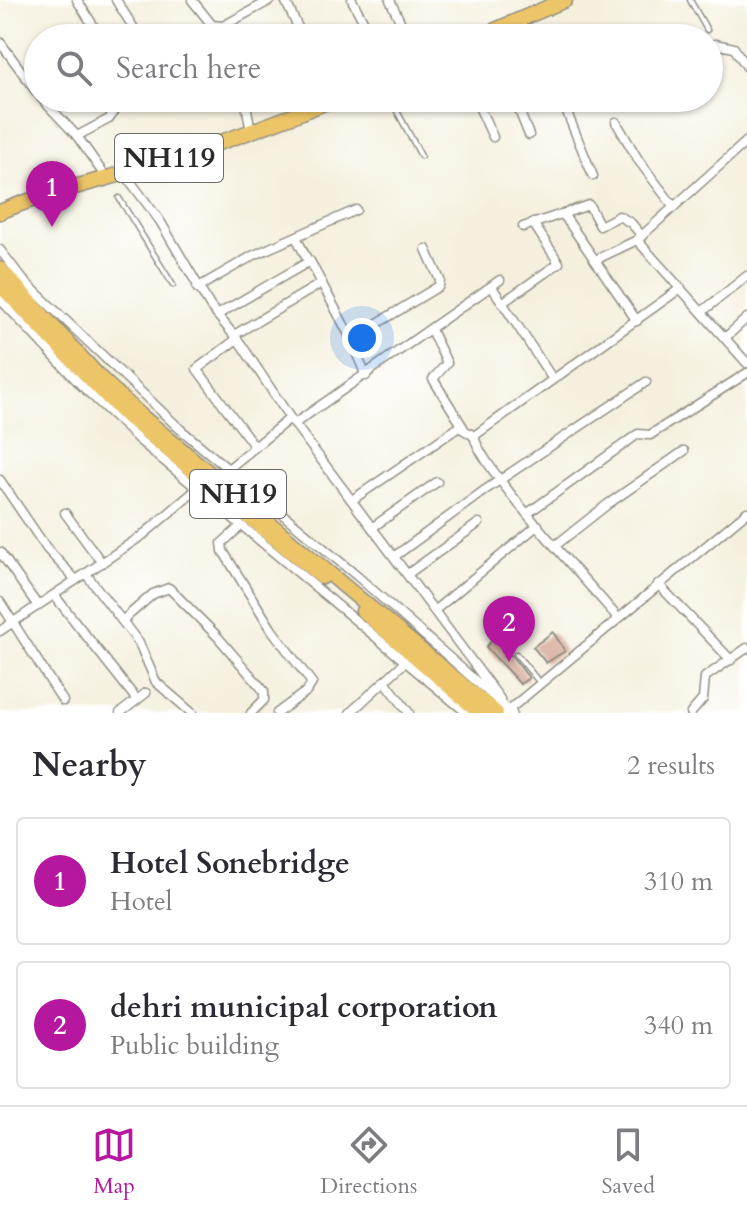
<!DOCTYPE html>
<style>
:root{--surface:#fff;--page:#f2f2f3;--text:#2b2b33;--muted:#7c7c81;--line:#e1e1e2;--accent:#b5179e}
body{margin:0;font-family:Cardo,serif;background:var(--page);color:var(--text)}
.you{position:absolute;left:362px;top:338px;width:28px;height:28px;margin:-20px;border:6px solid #fff;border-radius:50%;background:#1a73e8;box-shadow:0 0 0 12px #1a73e833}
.badge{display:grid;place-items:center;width:52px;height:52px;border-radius:50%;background:var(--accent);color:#fff;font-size:26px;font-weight:700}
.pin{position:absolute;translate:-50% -66px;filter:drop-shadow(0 2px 4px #0008)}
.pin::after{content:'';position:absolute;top:42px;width:28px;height:24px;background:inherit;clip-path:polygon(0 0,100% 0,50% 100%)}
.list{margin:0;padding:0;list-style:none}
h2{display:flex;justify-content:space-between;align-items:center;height:104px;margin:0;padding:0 32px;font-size:34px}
h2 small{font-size:26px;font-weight:400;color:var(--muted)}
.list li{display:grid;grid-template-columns:52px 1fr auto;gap:24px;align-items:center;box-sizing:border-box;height:128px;margin:0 16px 16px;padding:0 16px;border:2px solid var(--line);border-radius:8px}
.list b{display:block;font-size:30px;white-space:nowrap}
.list p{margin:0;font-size:26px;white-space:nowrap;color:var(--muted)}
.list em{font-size:26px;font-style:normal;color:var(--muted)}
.icon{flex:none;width:44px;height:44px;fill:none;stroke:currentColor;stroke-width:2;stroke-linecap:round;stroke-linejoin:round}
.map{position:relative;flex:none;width:747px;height:713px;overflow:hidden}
.search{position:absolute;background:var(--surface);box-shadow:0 2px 6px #0004;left:24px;right:24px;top:24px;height:88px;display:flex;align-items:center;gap:20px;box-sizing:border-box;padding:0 28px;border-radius:44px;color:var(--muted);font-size:30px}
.sheet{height:392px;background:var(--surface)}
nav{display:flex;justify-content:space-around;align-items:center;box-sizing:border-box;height:112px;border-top:2px solid var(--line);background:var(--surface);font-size:22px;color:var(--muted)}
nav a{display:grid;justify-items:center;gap:4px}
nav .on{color:var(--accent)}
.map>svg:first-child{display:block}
.building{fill:#d4a592}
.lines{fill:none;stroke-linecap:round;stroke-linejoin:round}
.lane-casing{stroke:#908e84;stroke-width:7}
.street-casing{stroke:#908e84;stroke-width:11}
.highway-casing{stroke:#908e84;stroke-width:17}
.lane{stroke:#fff;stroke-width:4}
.street{stroke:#fff;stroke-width:8}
.highway{stroke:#edc569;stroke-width:14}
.labels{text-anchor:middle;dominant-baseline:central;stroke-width:6;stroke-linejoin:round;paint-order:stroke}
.shield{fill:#fff;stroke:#6b6b6b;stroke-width:2}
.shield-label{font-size:28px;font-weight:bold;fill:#2b2b2b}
</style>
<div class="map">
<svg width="747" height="713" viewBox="0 0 747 713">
<rect width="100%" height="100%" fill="#fff"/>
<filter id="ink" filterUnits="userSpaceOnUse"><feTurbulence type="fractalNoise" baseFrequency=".0125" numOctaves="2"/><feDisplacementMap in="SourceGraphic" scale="16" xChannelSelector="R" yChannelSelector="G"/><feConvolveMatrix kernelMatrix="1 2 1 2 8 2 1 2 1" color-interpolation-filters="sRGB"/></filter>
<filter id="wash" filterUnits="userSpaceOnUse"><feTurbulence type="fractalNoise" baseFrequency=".006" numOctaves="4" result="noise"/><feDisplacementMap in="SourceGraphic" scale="32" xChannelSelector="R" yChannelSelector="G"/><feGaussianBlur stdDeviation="1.8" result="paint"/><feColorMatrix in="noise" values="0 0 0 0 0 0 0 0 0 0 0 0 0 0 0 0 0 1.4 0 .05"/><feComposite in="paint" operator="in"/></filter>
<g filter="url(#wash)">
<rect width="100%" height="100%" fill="#f5f0de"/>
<g id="blocks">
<!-- building -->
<g class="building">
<polygon points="553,632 565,651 546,663 533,647"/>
<polygon points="496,636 529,678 520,684 486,647"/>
</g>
</g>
</g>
<g filter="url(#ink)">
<use href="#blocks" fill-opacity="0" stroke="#908e84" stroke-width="2"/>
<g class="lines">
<defs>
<g id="lane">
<polyline points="690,0 707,30"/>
<polyline points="390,98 421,156"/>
<polyline points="119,198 173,285"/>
<polyline points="516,654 540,683"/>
</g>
<g id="street">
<polyline points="77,0 101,38"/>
<polyline points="116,0 140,38"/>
<polyline points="192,0 212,25 223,26 271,0"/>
<polyline points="285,0 303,38"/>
<polyline points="352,0 372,38"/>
<polyline points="390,0 408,38"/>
<polyline points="519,20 529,38"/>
<polyline points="195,38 199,35"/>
<polyline points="0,42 38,94"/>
<polyline points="709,47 715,44 734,48 747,67"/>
<polyline points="41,98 77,136 105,176"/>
<polyline points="245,98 251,132"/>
<polyline points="475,98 493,137"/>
<polyline points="514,98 529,135"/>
<polyline points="561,98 593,176"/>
<polyline points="616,122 639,161 674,207"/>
<polyline points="77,136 109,119 124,98"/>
<polyline points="124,173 160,221 210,306 241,344 290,418 500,699"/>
<polyline points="563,214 637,321"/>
<polyline points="523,227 589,205 600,226 619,216 631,223 642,236"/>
<polyline points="296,237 308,261"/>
<polyline points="637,240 747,363"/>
<polyline points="0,250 24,281 180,429 357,576 512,713"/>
<polyline points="595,260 637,240 747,141"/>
<polyline points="492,287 552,378"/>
<polyline points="197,288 254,255 356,210"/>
<polyline points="0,299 82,386 139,440 467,713"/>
<polyline points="502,303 559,263 533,223"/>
<polyline points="703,311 747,276"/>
<polyline points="217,315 310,261 347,331 358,335 439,286 440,280 426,249"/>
<polyline points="431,330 447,363 433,379 463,427"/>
<polyline points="348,333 366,376"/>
<polyline points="234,335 322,283"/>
<polyline points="726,337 747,318"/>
<polyline points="237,339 197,369 255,447"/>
<polyline points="294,424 500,280"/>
<polyline points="227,470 290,418"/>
<polyline points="0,480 47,549 76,580"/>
<polyline points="352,500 459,427 474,436"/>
<polyline points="65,513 102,563"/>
<polyline points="528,513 638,434 650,435 747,373"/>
<polyline points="241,526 222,543 223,551 272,630 312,683 307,691 277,713"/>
<polyline points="373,527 437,482"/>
<polyline points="556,545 608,504 684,451"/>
<polyline points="0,552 38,606"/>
<polyline points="395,556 485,490 646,382"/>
<polyline points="409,573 479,523"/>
<polyline points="86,574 139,643 156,682 192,713"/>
<polyline points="658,584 731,660"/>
<polyline points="54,595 137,700"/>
<polyline points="0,602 63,701"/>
<polyline points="435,610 538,525"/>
<path d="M618 618C590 584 481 470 474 436L681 288"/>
<polyline points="122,621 153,594 169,588 217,636 264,691 264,700 251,713"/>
<polyline points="0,631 143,535 197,489"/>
<polyline points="385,681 409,713"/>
<polyline points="120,713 146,693"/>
<polyline points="350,713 405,662"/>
<polyline points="505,713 747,512"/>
<polyline points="691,713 703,699 705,677 747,648"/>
</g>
<g id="highway">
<polyline points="477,38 565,0"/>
<path d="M0 212C42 194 85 185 128 172 199 151 269 126 337 98"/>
<polyline points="0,269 101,379 140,415 496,713"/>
<polyline points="0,285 121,411 322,577"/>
<polyline points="363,611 480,713"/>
</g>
</defs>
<!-- lane casing -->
<use href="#lane" class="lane-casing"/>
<!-- street casing -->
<use href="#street" class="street-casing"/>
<!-- highway casing -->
<use href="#highway" class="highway-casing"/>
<!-- lane -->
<use href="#lane" class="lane"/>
<!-- street -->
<use href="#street" class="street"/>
<!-- highway -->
<use href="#highway" class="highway"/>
</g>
</g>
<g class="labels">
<!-- shield labels -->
<g class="shield">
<rect x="115" y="134" width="108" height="48" rx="6"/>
<rect x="190" y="470" width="96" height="48" rx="6"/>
</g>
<g class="shield-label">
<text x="169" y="158">NH119</text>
<text x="238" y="494">NH19</text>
</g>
</g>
</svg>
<div class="you"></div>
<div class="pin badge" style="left:52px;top:227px">1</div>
<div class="pin badge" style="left:509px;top:662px">2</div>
<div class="search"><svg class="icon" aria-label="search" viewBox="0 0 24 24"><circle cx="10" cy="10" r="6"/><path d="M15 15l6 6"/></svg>Search here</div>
</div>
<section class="sheet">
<h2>Nearby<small>2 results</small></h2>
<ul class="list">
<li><span class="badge">1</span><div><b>Hotel Sonebridge</b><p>Hotel</p></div><em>310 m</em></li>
<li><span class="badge">2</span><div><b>dehri municipal corporation</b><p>Public building</p></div><em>340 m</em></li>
</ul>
</section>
<nav>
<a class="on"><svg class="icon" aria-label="map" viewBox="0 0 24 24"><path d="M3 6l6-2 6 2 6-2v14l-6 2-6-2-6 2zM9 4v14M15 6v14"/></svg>Map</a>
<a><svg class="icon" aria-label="directions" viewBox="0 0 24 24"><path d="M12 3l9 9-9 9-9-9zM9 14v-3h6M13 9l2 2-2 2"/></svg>Directions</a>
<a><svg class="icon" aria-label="saved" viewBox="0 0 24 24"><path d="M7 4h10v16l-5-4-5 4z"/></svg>Saved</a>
</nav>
